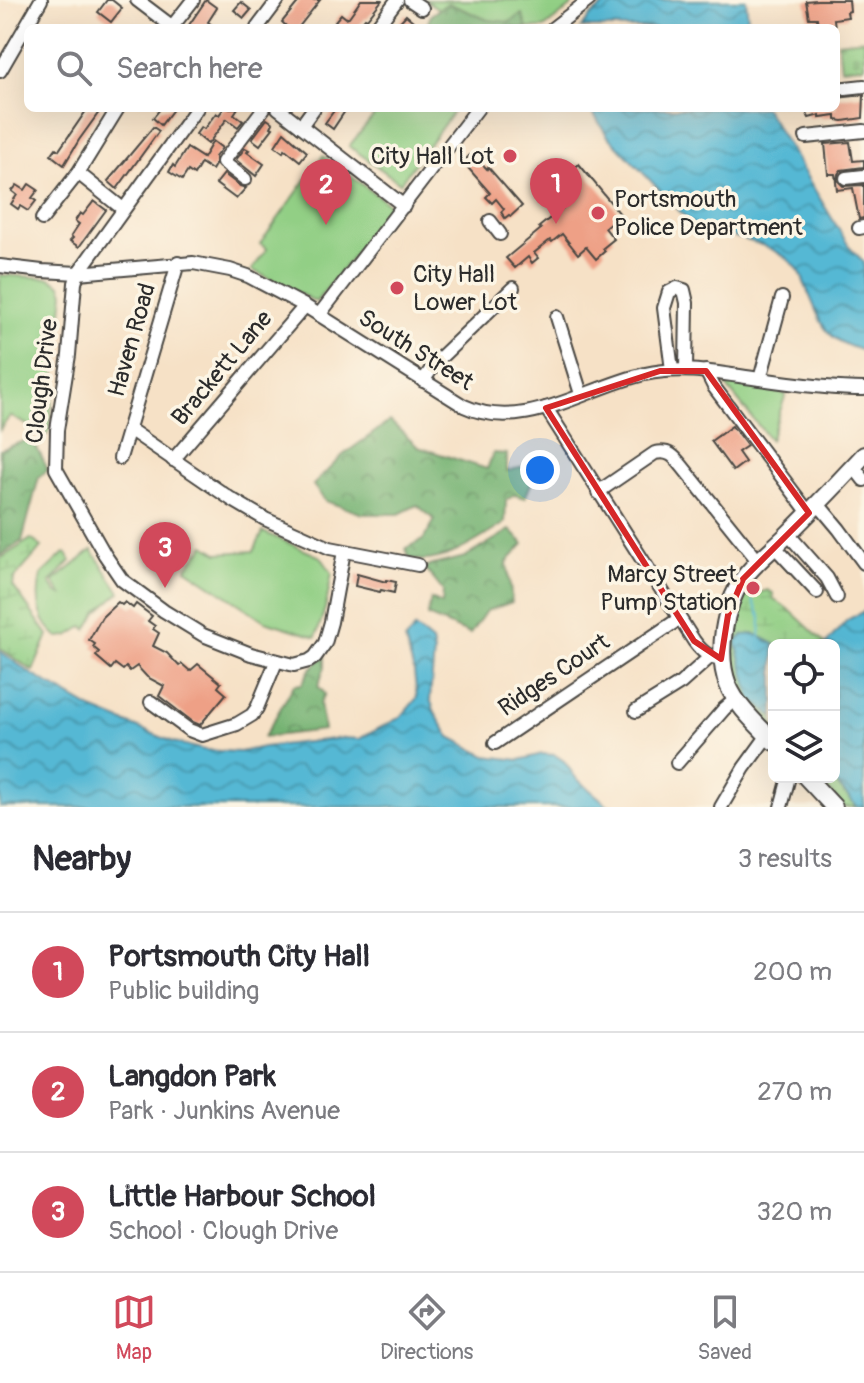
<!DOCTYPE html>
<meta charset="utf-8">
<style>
:root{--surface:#fff;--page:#f7f7f7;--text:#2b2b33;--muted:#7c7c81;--line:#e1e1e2;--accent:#d1495b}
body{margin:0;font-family:Pangolin,sans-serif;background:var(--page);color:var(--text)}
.controls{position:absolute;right:24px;bottom:24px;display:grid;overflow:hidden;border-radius:12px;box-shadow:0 8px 32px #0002}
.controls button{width:72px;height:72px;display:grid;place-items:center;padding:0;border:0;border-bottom:2px solid var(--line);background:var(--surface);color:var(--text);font:40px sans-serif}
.you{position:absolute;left:540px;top:470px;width:28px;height:28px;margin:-20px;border:6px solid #fff;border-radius:50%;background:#1a73e8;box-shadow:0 0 0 12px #1a73e833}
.badge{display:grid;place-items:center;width:52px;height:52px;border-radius:50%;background:var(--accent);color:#fff;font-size:26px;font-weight:700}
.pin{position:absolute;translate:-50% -66px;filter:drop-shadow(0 2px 4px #0008)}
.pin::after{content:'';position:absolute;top:42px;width:28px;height:24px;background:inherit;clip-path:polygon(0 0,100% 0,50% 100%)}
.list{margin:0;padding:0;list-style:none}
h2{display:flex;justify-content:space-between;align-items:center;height:104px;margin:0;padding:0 32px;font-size:34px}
h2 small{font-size:26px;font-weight:400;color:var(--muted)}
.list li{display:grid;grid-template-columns:52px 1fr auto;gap:24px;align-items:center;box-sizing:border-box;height:120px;padding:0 32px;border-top:2px solid var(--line)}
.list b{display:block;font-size:30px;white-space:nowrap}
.list p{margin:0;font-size:26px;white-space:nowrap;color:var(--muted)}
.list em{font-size:26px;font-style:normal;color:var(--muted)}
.icon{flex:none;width:44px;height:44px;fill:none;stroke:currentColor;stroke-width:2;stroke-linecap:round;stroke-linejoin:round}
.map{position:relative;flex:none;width:864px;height:807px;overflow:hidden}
.search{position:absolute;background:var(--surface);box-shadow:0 8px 32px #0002;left:24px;right:24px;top:24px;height:88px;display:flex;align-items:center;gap:20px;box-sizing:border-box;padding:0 28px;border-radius:12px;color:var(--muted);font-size:30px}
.sheet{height:464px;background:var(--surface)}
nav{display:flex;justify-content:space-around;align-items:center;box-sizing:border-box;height:112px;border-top:2px solid var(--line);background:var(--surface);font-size:22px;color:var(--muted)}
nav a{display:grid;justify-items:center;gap:4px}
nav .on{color:var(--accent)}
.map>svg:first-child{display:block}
.forest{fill:url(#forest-crowns);stroke:#506e4e;stroke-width:2}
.wetland{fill:url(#wetland-marsh);stroke:#5e7d58;stroke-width:2}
.cemetery{fill:url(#cemetery-stones);stroke:#5e7d58;stroke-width:2}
.park{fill:#92cf85;stroke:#5e7d58;stroke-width:2}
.water{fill:url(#water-waves);stroke:#407280;stroke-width:2}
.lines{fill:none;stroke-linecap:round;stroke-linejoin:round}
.stream{stroke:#55b8d4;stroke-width:2}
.building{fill:#eea086}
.minor-casing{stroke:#494642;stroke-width:16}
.major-casing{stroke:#494642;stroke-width:20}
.minor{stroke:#fff;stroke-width:12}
.major{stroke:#fff;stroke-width:16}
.marked{fill:none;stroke:#d62828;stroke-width:6;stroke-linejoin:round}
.poi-dot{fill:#d1495b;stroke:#fcf5e5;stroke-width:3}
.labels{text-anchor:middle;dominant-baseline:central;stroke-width:7;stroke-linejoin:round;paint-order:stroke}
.poi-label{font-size:24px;fill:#2b2b2b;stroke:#fcf5e5;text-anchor:end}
.street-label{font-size:24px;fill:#2b2b2b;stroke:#fcf5e5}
</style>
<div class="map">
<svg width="864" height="807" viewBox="0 0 864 807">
<defs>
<pattern id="forest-crowns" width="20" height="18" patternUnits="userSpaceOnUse" patternTransform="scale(2)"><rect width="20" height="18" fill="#75b272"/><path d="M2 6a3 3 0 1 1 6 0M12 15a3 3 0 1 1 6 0" fill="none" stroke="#60915e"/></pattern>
<pattern id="wetland-marsh" width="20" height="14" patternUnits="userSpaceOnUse" patternTransform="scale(2)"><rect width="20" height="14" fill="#92cf85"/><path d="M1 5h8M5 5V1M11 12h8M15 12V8" fill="none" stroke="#7eb273"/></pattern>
<pattern id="cemetery-stones" width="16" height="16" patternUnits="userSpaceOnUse" patternTransform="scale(2)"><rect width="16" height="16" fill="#92cf85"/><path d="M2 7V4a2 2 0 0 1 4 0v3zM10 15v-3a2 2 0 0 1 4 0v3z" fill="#7eb273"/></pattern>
<pattern id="water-waves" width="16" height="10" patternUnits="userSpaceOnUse" patternTransform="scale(2)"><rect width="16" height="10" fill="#55b8d4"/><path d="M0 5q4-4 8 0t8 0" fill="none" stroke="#4796ac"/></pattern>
</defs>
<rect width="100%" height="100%" fill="#fcf5e5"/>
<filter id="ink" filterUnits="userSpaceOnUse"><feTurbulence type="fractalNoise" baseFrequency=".0125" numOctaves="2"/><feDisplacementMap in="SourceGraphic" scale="16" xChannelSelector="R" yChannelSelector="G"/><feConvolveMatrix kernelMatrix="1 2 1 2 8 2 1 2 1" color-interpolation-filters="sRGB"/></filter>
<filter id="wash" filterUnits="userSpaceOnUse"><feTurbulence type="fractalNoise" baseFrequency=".006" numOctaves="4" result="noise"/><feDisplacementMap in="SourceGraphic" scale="32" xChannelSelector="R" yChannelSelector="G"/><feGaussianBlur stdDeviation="1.8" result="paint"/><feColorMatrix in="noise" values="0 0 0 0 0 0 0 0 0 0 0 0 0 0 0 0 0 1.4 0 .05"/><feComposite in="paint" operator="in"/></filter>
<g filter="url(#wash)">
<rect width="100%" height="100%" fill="#f6e1c6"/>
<!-- forest -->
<g class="forest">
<polygon points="448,3 489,20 522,14 527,28 426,28 431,15"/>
<path d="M390 421 418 447 487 469 493 453 507 454V471L527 466 537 470 525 498 515 495 506 500 505 523C482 538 438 569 409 558L406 548 423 540 435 520 417 505 399 514H363L325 501 313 485 343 455Z"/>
<polygon points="32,438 48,470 39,477 22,541 0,556 0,450"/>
<polygon points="510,530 524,544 507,562 512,602 486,611 470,634 427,616 431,599 442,604 443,591 424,567 465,557"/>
<polygon points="325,655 325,667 318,686 325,694 320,703 324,730 264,737 294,685 302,684 310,669"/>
</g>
<!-- wetland -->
<g class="wetland">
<polygon points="31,539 42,547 14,579 13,586 48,635 33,671 0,648 0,559"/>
<path d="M768 590 773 593V598L792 612 826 644 776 645 755 634 751 699 774 717V731C760 716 742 699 734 680 723 654 733 623 742 598Z"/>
<polygon points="816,777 831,777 857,807 844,807"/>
</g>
<!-- cemetery -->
<polygon class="cemetery" points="864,39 864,66 841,68 838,42"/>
<!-- park -->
<g class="park">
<polygon points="425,0 573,0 571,7 544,28 527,28 522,14 509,22 488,20 448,3 439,9"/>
<polygon points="380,108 456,108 400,183 349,146"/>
<polygon points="323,156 393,207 316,302 252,270 267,249 260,244"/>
<polygon points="0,275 50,278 61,285 64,293 49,431 47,435 10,416 0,430"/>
<polygon points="724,380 786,394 770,440 728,388"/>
<polygon points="263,532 321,557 332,573 326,605 316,637 265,621 186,569 205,545 218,553 254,551"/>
<path d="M92 550 120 592 97 612 87 630 84 626 68 636 58 637C38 622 36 598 41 575L64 553 67 554 71 561 50 583 57 593 62 595 53 582Z"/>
</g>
<!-- water -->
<g class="water">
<polygon points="611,0 746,0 749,28 581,28 592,15"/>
<path d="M590 108H765L850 248 864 262V351C820 339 822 321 805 285 803 279 801 272 797 268 779 247 748 240 723 234 709 230 701 231 689 221L607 135Z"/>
<polygon points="864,611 864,807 857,807 831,777 834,777 834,645 825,645 847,620"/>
<polygon points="415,628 432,642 434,652 430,699 436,715 450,737 486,756 520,760 542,754 555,755 564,761 576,778 609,806 615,807 0,807 0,651 30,673 92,709 173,742 204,750 240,752 263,747 343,738 359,739 401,717 417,698 414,672 405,640"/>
<polygon points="755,634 776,645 774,645 774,717 751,699 736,642 743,635"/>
</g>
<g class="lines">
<!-- stream -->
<polyline class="stream" points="753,601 761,618 760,637"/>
</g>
<g id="blocks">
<!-- building -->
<g class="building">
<polygon points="107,0 112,0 122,8 111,22 98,12"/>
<polygon points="206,0 217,8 208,22 216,28 193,28 189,25"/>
<polygon points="300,0 320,0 298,28 288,28 282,22"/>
<polygon points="361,0 382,0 367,19 365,18 357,28 338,28 340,25 335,21 341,14 346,18 349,17"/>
<polygon points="817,0 849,0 850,11 847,12 848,17 834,19 835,28 818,28 817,18 809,18 806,1"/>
<polygon points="241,2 251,10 244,18 234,10"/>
<polygon points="406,15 421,28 394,28"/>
<polygon points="864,95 863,118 843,121 836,120 836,116 820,118 820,115 809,118 807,114 806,108 836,108 836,98"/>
<polygon points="88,108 102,108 79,140 64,165 51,155 56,148 59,150"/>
<polygon points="161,108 174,108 161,125 153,118"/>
<polygon points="224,108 238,108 234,114 243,121 238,127 227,119 208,144 196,134 201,127 204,129 216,113 219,115"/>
<polygon points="336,108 347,108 333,129 325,123"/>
<polygon points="267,119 273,123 271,127 273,128 260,145 252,139"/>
<polygon points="153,127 159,131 117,189 108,181"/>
<polygon points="284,132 307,152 300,161 285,149 283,152 275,146"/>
<polygon points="213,141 222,148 215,157 215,165 212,170 201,163 194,175 188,171 182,180 169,172 173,165 175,167 187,148 203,158"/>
<polygon points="850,142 853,161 864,160 864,167 841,170 838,174 837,180 843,186 864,185 864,218 859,219 853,188 837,190 835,174 828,174 825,144"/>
<polygon points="245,148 249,150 247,152 264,164 256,176 236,160"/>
<polygon points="472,153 487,169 488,167 522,206 511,216 509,215 505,218 501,212 504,209 496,199 492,203 486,197 490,193 463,162"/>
<polygon points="579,164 621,215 605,228 614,239 603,248 605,251 596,259 586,247 578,254 562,234 552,242 550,240 534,253 538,258 532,263 528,257 515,268 506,258 541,229 539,227 571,201 555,181 563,174 565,176"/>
<polygon points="224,174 240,186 246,188 236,199 216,184"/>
<polygon points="29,184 38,190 32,198 36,201 28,211 20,206 18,209 11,204 17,195 12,191 17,185 25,190"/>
<polygon points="94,201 106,210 79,247 70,241 73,238 71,236 79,224 75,221 80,213 83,215"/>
<polygon points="732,426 747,446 738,452 745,462 733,471 711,441"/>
<polygon points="357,574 386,582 386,580 396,582 394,593 381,590 380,592 355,586"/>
<polygon points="118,602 122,605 125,602 133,608 136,604 152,616 148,621 155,626 153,629 159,633 153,646 167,653 179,666 182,664 190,671 198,664 221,683 218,687 226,694 200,725 193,722 159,696 164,686 147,677 137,666 130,671 126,667 123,670 115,664 111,669 96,656 99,652 93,647 95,644 89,640 102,617"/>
</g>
</g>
</g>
<g filter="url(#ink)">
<use href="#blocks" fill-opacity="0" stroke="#494642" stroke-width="2"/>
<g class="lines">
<defs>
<g id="minor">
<polyline points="137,0 174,28"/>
<polyline points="410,0 422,8"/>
<polyline points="171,28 193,0"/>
<polyline points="257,28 278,0"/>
<polyline points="376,28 397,0"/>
<polyline points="553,28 589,0"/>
<polyline points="0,71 41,0"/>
<polyline points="836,89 864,86"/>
<polyline points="118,108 78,173 123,209"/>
<polyline points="197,108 78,273 75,283 69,355 57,430 56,469 105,555 122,580 164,611 203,635 251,654 294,665 309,661 315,657 325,643 331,622 344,551"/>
<polyline points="278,108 404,206"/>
<polyline points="301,126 314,108"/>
<polyline points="806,137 864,131"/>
<polyline points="846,178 864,176"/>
<polyline points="245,179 223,162 264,108"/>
<polyline points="42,219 78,173"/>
<polyline points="490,221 500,234"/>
<polyline points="859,228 864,227"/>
<path d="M0 266 42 271 78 273 193 263 230 270 248 276 305 306 464 406C524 434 586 387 645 374 684 365 722 374 760 379 794 384 830 389 864 389"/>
<polyline points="319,315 478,108"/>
<polyline points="557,317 581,394"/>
<polyline points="672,370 664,308 669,292 677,288 684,290 687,303 686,369"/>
<polyline points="706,371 714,387 809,513"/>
<polyline points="760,379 782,298"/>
<polyline points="423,381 437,361 513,288"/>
<path d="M546 408 694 641C702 652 708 657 721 659"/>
<polyline points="129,429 231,499 265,519 330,548 418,565"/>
<polyline points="120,458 178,263"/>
<polyline points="173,460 305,306"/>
<polyline points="853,466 864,480"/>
<path d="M598 492 655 453C669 450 674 456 682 466L759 562"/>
<polyline points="818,504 839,529 864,563"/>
<polyline points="788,534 827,578 837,597"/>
<polyline points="775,547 817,592"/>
<polyline points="151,702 189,730 202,735 237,724 252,715 257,708 276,662"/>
<polyline points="636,711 681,683 710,657"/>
<polyline points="495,743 679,619"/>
<polyline points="677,763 724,709 736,699"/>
<polyline points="721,807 744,768 768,735"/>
<polyline points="781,807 789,777"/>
</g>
<g id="major">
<path d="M774 742C758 725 737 707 728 685 716 654 724 606 743 579 755 562 773 549 787 535 813 509 839 482 864 455"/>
<polyline points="806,777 834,807"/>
</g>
</defs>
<!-- minor casing -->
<use href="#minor" class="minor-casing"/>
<!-- major casing -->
<use href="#major" class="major-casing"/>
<!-- minor -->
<use href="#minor" class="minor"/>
<!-- major -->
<use href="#major" class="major"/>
</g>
</g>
<!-- marked area -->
<path class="marked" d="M660 371H706L809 513 743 579 728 615 721 659 694 641 546 408Z"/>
<!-- markers -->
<g class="poi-dot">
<circle cx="510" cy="156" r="8"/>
<circle cx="598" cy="213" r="8"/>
<circle cx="397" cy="288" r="8"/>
<circle cx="753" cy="588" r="8"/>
</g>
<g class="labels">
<!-- poi labels -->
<g class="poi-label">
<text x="494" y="156">City Hall Lot</text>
<text x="614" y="199" text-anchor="start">Portsmouth<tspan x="614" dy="28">Police Department</tspan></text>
<text x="413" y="274" text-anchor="start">City Hall<tspan x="413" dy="28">Lower Lot</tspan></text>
<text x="737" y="574">Marcy Street<tspan x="737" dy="28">Pump Station</tspan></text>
</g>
<!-- street labels -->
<g class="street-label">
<text transform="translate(132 340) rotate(-74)">Haven Road</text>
<text transform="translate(416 350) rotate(32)">South Street</text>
<text transform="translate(222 368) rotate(-50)">Brackett Lane</text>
<text transform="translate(42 381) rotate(-83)">Clough Drive</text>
<text transform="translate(554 675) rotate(-34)">Ridges Court</text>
</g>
</g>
</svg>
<div class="controls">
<button><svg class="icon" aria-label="locate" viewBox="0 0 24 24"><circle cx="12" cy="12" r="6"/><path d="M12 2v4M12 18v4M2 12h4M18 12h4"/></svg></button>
<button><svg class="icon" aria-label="layers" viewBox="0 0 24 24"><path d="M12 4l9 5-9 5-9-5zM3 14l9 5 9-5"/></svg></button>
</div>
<div class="you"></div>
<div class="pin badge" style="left:556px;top:224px">1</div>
<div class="pin badge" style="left:326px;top:225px">2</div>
<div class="pin badge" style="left:165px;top:588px">3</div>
<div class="search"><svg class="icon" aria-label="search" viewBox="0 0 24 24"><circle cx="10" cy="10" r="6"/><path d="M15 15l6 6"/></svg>Search here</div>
</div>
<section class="sheet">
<h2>Nearby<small>3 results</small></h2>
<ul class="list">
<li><span class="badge">1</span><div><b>Portsmouth City Hall</b><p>Public building</p></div><em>200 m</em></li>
<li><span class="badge">2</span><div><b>Langdon Park</b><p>Park · Junkins Avenue</p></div><em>270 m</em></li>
<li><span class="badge">3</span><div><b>Little Harbour School</b><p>School · Clough Drive</p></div><em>320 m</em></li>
</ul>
</section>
<nav>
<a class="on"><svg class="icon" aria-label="map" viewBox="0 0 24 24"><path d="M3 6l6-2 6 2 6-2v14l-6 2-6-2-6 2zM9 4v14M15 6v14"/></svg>Map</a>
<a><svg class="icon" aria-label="directions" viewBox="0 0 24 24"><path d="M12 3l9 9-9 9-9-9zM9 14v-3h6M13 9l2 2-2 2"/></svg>Directions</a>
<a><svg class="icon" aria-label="saved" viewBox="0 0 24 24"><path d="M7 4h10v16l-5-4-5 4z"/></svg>Saved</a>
</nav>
